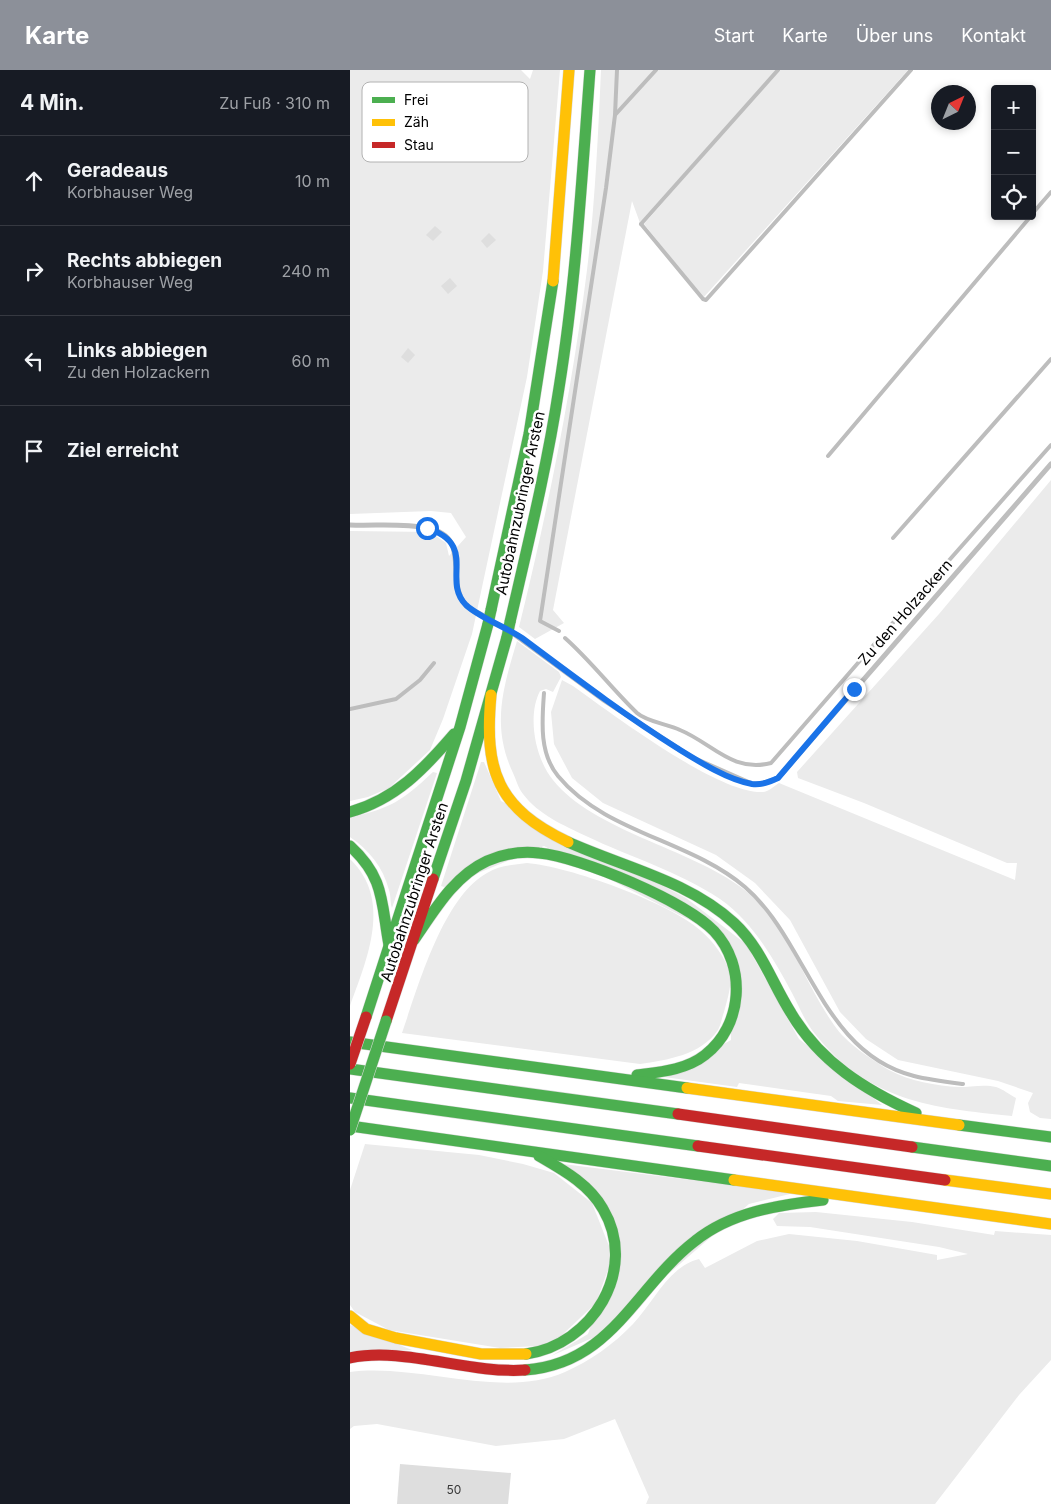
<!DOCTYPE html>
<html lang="de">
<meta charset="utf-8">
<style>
:root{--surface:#171b24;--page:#20242c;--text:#f1f3f6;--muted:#9ea1a6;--line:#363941;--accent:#8c9099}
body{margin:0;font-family:Inter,sans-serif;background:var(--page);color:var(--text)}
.controls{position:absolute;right:15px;top:15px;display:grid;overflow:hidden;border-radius:5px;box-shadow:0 2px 8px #0003}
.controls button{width:45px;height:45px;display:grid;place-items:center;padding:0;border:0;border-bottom:1px solid var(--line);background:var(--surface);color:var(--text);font:25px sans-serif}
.compass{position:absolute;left:581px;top:15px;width:45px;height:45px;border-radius:50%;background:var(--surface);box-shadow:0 2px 8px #0003;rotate:43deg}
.stop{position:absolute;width:15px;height:15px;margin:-11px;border:4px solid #1a73e8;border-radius:50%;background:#fff}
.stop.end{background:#1a73e8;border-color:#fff;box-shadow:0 1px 5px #0008}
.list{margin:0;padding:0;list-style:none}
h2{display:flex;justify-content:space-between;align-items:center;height:65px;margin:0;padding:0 20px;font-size:21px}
h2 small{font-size:16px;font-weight:400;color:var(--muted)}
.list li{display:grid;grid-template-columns:32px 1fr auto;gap:15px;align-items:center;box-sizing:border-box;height:90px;padding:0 20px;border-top:1px solid var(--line)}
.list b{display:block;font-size:19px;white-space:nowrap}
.list p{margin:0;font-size:16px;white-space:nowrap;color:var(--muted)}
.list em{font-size:16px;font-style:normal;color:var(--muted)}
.icon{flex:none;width:28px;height:28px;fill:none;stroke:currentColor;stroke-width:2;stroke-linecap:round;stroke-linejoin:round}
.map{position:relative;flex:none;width:701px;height:1434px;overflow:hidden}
header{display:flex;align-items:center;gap:30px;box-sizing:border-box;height:70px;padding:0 25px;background:var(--accent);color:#fff}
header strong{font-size:24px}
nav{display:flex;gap:28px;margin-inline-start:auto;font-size:18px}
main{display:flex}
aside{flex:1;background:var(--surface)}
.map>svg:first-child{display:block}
.green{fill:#ebebeb}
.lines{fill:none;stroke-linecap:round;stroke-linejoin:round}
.stream{stroke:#bdbdbd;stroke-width:4}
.building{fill:#dedede}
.fast-casing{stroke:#dbdbdb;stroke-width:12}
.slow-casing{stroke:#dbdbdb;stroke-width:12}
.jam-casing{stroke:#dbdbdb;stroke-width:12}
.lane{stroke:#bebebe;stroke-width:5}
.fast{stroke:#4caf50;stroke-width:11}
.slow{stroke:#ffc107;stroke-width:11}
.jam{stroke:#c62828;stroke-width:11}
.fast-bridge-casing{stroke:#dbdbdb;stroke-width:12;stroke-linecap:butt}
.jam-bridge-casing{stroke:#dbdbdb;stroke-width:12;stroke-linecap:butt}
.fast-bridge{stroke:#4caf50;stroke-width:11}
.jam-bridge{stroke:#c62828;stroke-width:11}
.route{stroke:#1a73e8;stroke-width:6}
.labels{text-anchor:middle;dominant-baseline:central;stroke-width:5;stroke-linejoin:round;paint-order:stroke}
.number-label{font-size:12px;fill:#383838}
.street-label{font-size:15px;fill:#000;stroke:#fff}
.key{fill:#fff;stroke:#b2b2b2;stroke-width:1}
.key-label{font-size:14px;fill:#000}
</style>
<header>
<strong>Karte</strong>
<nav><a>Start</a><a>Karte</a><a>Über uns</a><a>Kontakt</a></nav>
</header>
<main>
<aside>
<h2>4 Min.<small>Zu Fuß · 310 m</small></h2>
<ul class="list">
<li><svg class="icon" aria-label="ahead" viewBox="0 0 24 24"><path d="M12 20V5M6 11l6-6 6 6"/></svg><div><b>Geradeaus</b><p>Korbhauser Weg</p></div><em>10 m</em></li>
<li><svg class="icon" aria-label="right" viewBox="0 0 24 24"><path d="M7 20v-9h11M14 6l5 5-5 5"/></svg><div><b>Rechts abbiegen</b><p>Korbhauser Weg</p></div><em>240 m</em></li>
<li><svg class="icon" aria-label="left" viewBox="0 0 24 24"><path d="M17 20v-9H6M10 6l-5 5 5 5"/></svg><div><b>Links abbiegen</b><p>Zu den Holzackern</p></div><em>60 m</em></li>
<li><svg class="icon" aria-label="arrive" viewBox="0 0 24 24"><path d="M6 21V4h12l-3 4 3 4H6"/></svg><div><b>Ziel erreicht</b></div></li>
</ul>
</aside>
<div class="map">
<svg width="701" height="1434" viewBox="0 0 701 1434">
<rect width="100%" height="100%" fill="#fff"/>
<!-- green -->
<g class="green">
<polygon points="0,0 171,0 180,9 183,0 210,0 193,201 177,307 122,564 93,649 80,680 39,718 18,727 0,731 0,461 80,462 96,473 99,486 116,467 101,443 81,441 0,444"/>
<path d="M251 0H426L290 153 282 131 203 540 214 553 185 569 169 557C198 440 222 320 237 200 245 134 248 67 251 0Z"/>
<polygon points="429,0 558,0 353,228 294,154"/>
<path d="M701 410V1049L690 1048 680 1042 678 1033 683 1023 648 1011 548 990 516 969 490 942 440 850 405 813 366 785 253 733 222 708 204 674 201 642 212 610 223 616C261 643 369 725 413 722 418 722 424 716 429 713L665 810 667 793H657L514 733 448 708 447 702 589 544Z"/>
<path d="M167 571 209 602 211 607 203 622 196 619 190 621C177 646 185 688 203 710 244 761 339 778 392 818 436 851 453 911 484 955 496 973 521 989 539 1000 559 1011 587 1016 609 1017 620 1017 635 1014 646 1017 653 1019 660 1025 666 1028L662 1046C582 1038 518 1031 465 964 455 952 449 936 442 923 423 888 403 852 370 829 330 802 280 787 236 766 213 755 189 745 173 724 168 718 166 709 163 703 141 656 153 618 167 571Z"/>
<polygon points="131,692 134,692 151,731 336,828 396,874 449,969 532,1035 488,1031 481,1026 389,1013 387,1017 314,1007 381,970 379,870 194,776 94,817 91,816"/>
<path d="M83 702 87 703 42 838C40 833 41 826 39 820 33 797 19 780 0 767V748C42 737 51 732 83 702Z"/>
<path d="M0 789C43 830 17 889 0 936Z"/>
<path d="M177 793C218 796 320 833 350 860 363 871 376 888 380 904 382 915 377 931 374 942 372 947 371 955 368 960 351 985 317 990 290 994L52 963C68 917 93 827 137 803 150 795 163 795 177 793Z"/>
<polygon points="15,1074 129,1085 173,1094 204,1103 242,1133 259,1176 259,1197 246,1233 211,1266 188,1276 150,1278 39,1260 5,1242 0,1235 0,1120"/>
<polygon points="213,1094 444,1123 399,1134 247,1266 201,1286 238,1264 270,1171"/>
<path d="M466 1142 562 1152 644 1165 645 1161 701 1165V1290L669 1325 585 1434H296L299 1427 265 1349 214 1369 146 1376 27 1354 4 1356 0 1359V1302C69 1293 150 1330 215 1302 240 1291 264 1274 283 1254 303 1233 319 1196 349 1189L355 1198 407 1171 439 1164 507 1171 587 1185V1190L618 1184 589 1177 460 1157 427 1156 423 1149 429 1143Z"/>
<polygon points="0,1255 62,1280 0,1282"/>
</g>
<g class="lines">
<!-- stream -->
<g class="stream">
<polyline points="265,45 306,0"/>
<polyline points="682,144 701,122"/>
<polyline points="291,154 353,229 356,230 561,0"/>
<polyline points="291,154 428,0"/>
<polyline points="478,386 681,146"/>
<polyline points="543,468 701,289"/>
<polyline points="579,513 701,375"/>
<polyline points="209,561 190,551 256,118 265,45 267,0"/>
<path d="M215 568C241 591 262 619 287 643 297 652 318 654 330 660 362 673 382 703 421 693L561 532"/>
<path d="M194 623C192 651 189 683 208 706 255 763 340 770 395 817 416 835 431 859 445 883 475 934 501 990 564 1006 580 1010 597 1012 613 1014"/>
<polyline points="0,639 46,629 70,610 84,593"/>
</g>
</g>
<!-- building -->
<g class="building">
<polygon points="85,156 92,162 83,171 76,165"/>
<polygon points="139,163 146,170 137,178 131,171"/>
<polygon points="100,208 107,216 98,224 91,216"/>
<polygon points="58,278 65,285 58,293 51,287"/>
<polygon points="50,1394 161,1403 158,1434 47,1434"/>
</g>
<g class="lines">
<defs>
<g id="fast">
<polyline points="141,540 179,364 203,211"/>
<path d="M160 552C178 474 197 397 209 318 226 213 232 106 240 0"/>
<path d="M0 742C46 729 74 699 104 664"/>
<path d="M218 772C273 797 339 811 384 853 411 878 422 913 441 943 470 992 515 1020 566 1043"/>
<path d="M0 776C35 808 31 832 39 875"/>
<polyline points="83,809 116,711 157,567"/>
<path d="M64 870C84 841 104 806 137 791 153 784 172 781 189 783 231 787 335 831 364 861 397 896 393 956 355 985 336 1000 310 1002 287 1005"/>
<polyline points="16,947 110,657 138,554"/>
<polyline points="0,972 337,1018"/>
<polyline points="0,999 328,1044"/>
<polyline points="0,1028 348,1076"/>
<polyline points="609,1055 701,1067"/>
<polyline points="0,1056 384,1110"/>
<polyline points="562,1077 701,1096"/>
<path d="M176 1284C242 1275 289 1200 253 1139 239 1114 213 1100 189 1086"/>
<path d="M175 1300C262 1294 285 1217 345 1171 381 1142 428 1135 473 1130"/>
</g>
<g id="slow">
<polyline points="203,211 219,0"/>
<path d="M141 625C134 701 147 738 218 772"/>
<polyline points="337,1018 609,1055"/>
<polyline points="384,1110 701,1154"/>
<polyline points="595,1110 701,1124"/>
<polyline points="0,1246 16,1259 46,1268 131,1284 176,1284"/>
</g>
<g id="jam">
<polyline points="36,951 83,809"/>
<polyline points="328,1044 562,1077"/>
<polyline points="348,1076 595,1110"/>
<path d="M0 1288C52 1276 118 1304 175 1300"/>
</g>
</defs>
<!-- fast casing -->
<use href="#fast" class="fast-casing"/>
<!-- slow casing -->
<use href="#slow" class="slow-casing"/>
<!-- jam casing -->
<use href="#jam" class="jam-casing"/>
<!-- lane -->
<g class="lane">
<path d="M0 455C25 456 53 453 77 458 122 466 95 509 115 534 119 539 129 543 134 546"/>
<polyline points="161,562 255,631 343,688 402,714 412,714 428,708 701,394"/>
</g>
<!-- fast -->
<use href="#fast" class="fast"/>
<!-- slow -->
<use href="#slow" class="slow"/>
<!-- jam -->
<use href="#jam" class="jam"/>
<defs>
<g id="fast-bridge">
<polyline points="138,554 141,540"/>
<polyline points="157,567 160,552"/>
<polyline points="0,1060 36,951"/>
</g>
<polyline id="jam-bridge" points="0,994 16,947"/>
</defs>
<!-- fast-bridge casing -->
<use href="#fast-bridge" class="fast-bridge-casing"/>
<!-- jam-bridge casing -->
<use href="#jam-bridge" class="jam-bridge-casing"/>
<!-- fast-bridge -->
<use href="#fast-bridge" class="fast-bridge"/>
<!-- jam-bridge -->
<use href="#jam-bridge" class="jam-bridge"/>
</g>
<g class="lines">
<!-- route -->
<path class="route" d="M77 458C129 475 91 510 116 535 130 548 156 557 172 568 223 606 273 644 327 678 348 691 378 710 402 714 412 715 419 712 428 708L504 619"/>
</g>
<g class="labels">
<!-- number labels -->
<g class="number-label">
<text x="104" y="1419">50</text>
</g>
<!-- street labels -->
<g class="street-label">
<text transform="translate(170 433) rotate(-78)">Autobahnzubringer Arsten</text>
<text transform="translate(555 542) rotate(-49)">Zu den Holzackern</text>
<text transform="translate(64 822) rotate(-72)">Autobahnzubringer Arsten</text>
</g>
</g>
<!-- legend -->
<rect x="12" y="12" width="166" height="80" rx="8" class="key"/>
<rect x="22" y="27" width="23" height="6" fill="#4caf50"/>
<rect x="22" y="49" width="23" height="7" fill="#ffc107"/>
<rect x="22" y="72" width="23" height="6" fill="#c62828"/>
<g class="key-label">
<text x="54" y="35">Frei</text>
<text x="54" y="57">Zäh</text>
<text x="54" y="80">Stau</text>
</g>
</svg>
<div class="controls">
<button>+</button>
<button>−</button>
<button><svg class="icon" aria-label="locate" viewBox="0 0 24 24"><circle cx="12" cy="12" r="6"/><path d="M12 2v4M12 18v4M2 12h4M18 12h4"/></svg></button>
</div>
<svg class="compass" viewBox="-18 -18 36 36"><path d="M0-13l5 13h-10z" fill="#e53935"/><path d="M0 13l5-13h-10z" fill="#9ea1a6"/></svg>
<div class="stop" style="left:77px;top:458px"></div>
<div class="stop end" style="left:504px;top:619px"></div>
</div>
</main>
